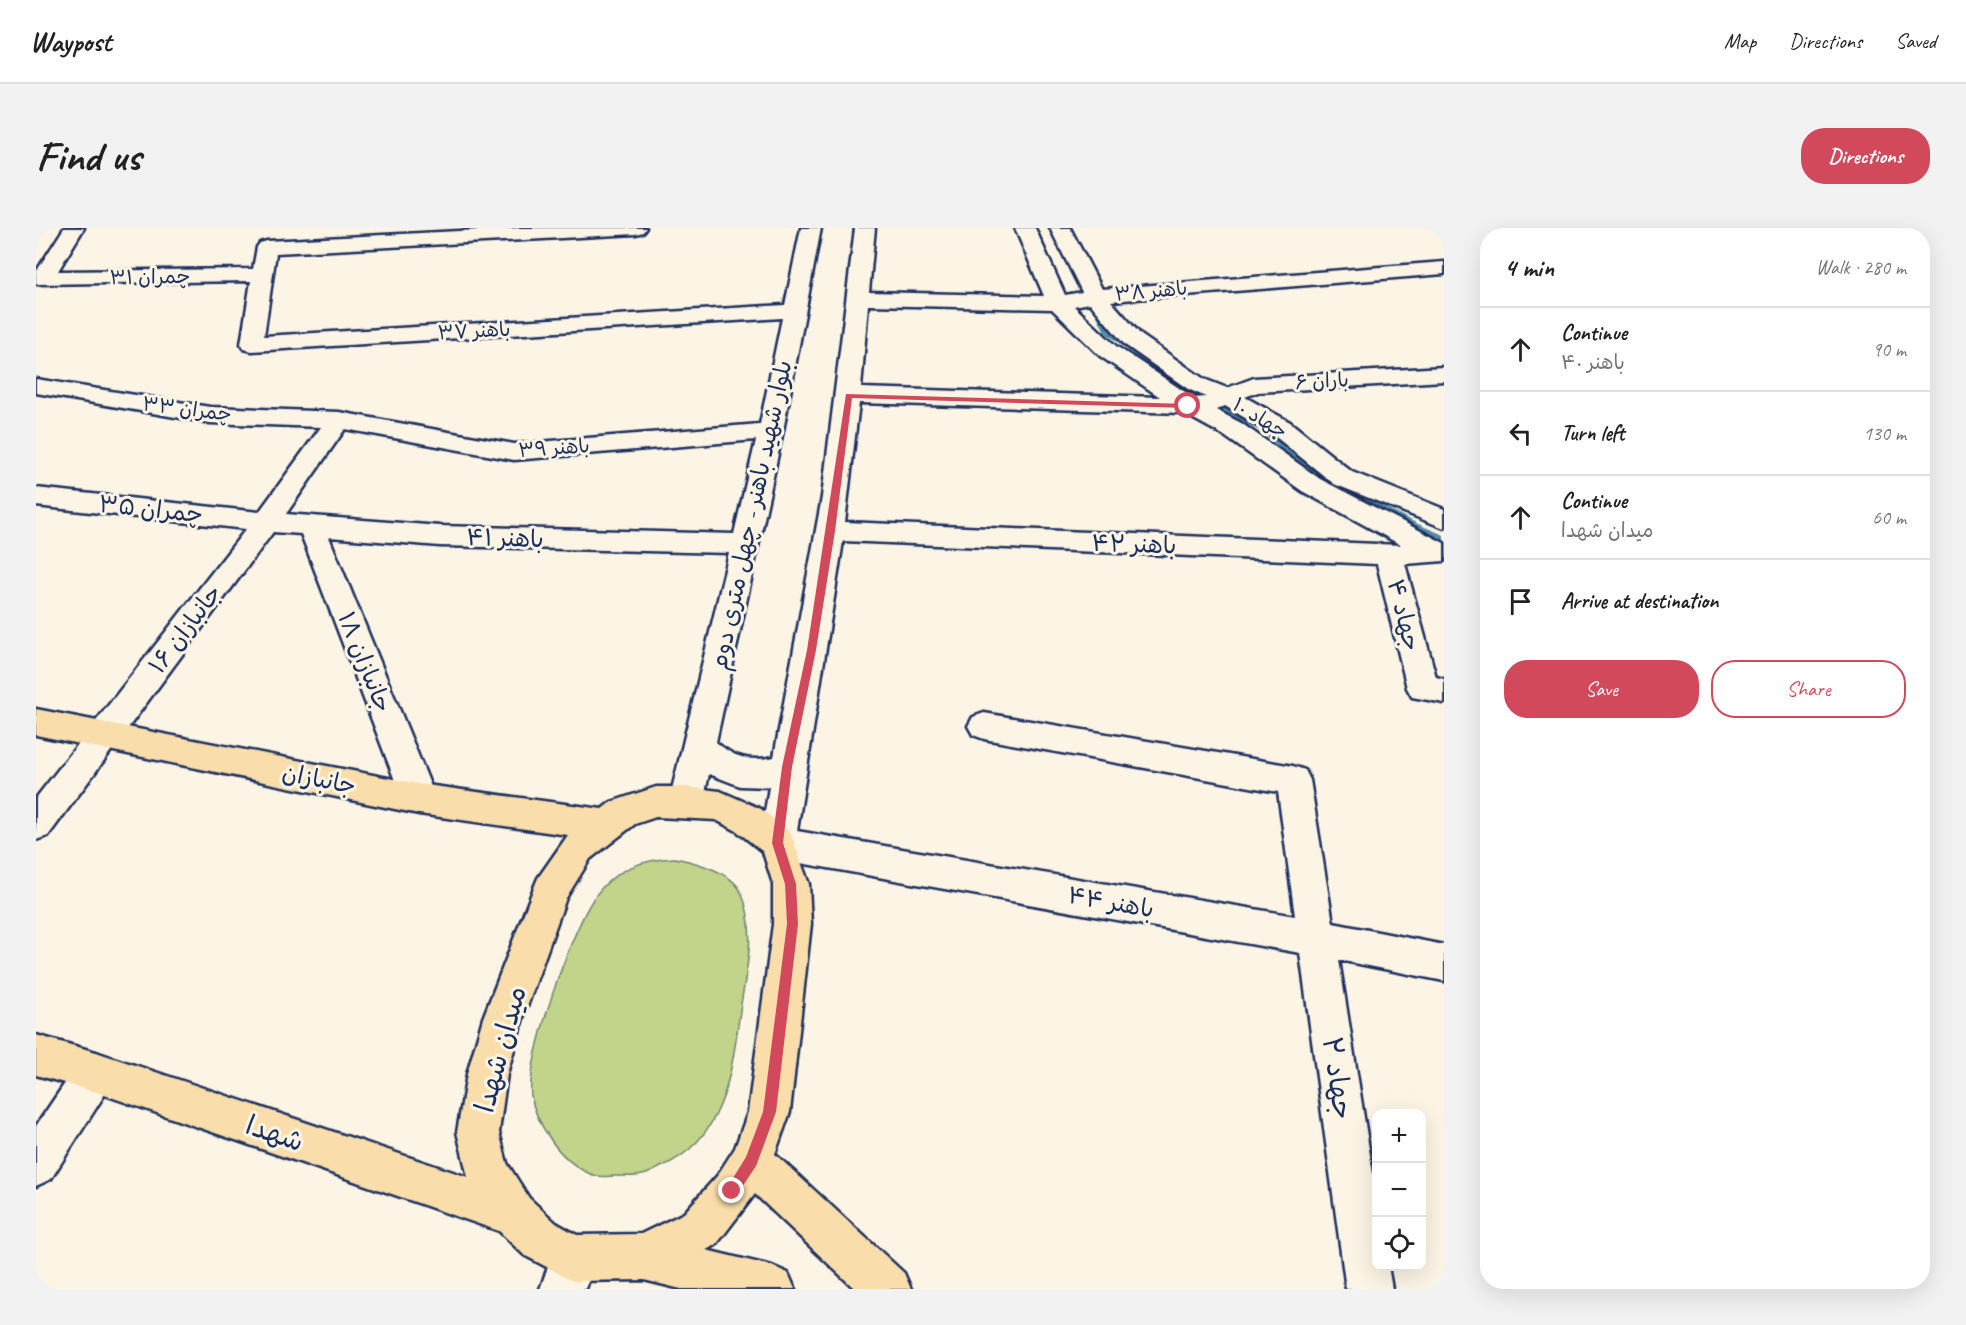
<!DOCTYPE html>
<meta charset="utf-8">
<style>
:root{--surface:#fff;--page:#f2f2f2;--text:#222;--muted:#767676;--line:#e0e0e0;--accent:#d1495b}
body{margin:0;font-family:Caveat,"Playpen Sans Arabic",sans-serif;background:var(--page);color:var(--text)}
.controls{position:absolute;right:18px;bottom:18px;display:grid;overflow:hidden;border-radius:12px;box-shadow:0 6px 24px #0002}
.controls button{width:54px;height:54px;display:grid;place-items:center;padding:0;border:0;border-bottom:2px solid var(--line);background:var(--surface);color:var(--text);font:30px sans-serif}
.stop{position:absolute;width:18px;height:18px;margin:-14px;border:4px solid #d1495b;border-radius:50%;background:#fff}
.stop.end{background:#d1495b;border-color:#fff;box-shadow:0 2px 6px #0008}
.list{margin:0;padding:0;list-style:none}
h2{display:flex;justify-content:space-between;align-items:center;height:78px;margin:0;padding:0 24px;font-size:26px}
h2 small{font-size:20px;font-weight:400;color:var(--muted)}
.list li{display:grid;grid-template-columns:39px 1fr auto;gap:18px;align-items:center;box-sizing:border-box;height:84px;padding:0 24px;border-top:2px solid var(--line)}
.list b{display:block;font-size:22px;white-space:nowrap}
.list p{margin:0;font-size:20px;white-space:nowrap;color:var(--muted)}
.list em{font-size:20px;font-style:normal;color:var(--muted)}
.actions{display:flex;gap:12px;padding:18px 24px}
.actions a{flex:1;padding:14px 0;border:2px solid var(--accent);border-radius:24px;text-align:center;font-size:21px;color:var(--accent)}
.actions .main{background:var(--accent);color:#fff}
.icon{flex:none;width:33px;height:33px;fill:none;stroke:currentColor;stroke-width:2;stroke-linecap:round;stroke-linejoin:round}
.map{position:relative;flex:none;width:1408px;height:1061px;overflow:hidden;border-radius:24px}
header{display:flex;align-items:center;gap:36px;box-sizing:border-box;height:84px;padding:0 30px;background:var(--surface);border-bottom:2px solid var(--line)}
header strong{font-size:28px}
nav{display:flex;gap:33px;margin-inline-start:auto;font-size:21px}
.intro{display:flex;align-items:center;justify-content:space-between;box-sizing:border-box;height:144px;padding:0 36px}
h1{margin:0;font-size:42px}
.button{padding:15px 27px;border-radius:24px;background:var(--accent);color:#fff;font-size:21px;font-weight:700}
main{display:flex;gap:36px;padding:0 36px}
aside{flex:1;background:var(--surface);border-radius:24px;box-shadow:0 6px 24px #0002}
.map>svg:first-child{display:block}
.green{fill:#c1d489;stroke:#6e8274;stroke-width:1.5}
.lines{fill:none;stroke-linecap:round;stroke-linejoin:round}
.stream{fill:#538aa5;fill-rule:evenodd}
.minor-casing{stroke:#1b2f5e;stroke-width:5}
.major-casing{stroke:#1b2f5e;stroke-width:5}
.minor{fill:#fcf5e5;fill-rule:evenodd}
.major{fill:#f9deab;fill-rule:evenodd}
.route{fill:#d1495b}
.labels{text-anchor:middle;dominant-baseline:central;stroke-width:6;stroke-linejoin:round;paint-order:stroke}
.far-street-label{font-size:20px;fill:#1b2f5e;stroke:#fcf5e5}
.street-label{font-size:24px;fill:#1b2f5e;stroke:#fcf5e5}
.near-street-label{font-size:28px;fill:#1b2f5e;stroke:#fcf5e5}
</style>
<header>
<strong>Waypost</strong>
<nav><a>Map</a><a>Directions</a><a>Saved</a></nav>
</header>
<div class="intro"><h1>Find us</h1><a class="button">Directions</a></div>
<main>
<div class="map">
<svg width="1408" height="1061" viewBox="0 0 1408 1061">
<rect width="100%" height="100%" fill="#fcf5e5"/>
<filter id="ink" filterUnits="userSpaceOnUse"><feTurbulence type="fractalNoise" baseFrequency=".0167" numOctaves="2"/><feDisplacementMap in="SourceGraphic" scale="12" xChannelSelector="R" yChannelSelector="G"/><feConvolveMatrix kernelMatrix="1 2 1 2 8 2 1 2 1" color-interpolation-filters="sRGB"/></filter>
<g filter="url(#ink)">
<!-- green -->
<path class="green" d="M639 630C659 634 696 644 705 664 721 700 711 739 705 776 696 838 692 909 627 938 621 941 613 946 606 947 598 949 588 948 579 948 574 948 566 949 561 948 542 944 522 924 513 909 504 896 498 883 495 868 490 831 537 697 560 667 579 641 609 631 639 630Z"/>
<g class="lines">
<!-- stream -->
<polygon class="stream" points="1055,72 1059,72 1075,101 1150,160 1230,199 1290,249 1382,296 1408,307 1408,313 1376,300 1284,253 1224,203 1144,164 1069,104 1054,73"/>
<defs>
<g id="minor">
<path d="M28 0H48L22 43 217 41 221 19 224 15 231 13 483 0H610L607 4 600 6 240 25 228 108 749 77 765 0H785L747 203 680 514C698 530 715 534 738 529L786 269 819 0H839L833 64 1008 68 979 0H999L1029 67 1046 64 1014 0H1034L1066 61 1408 34V46L1075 73 1105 107 1168 151 1191 160 1218 150 1408 139V153L1222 164 1209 169 1254 194 1316 244 1408 281V300L1298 256 1236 206 1189 178 1180 182 1205 195 1284 251 1408 315V333L1369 336 1400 449 1408 451V475L1376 469 1371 460 1341 336 807 313 761 603 1259 688 1242 564 948 511 937 507 932 498 937 489 948 485 1257 538 1269 542 1274 552 1297 695 1408 717V753L1303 732 1340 965V1038H1352L1356 1061H1310L1264 725 742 631 730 626 724 615 733 559 704 558 673 546 667 574 662 584 650 589 638 584 633 574 693 325 404 318 293 309 400 571 395 581 383 586 371 581 366 571 265 306 237 304 12 608 0 612V570L210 301 0 278V260L223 284 285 199 174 195 0 165V151L174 179 303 184 478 216 724 196 746 90 216 123 208 121 205 116 215 53 0 56V44ZM1054 75 1089 117 1152 161 1170 169 1158 170 1080 118 1038 78ZM832 77 1016 81 1064 128 1124 169 825 160ZM823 175 1147 185 1187 207 1266 263 1365 317 809 294ZM309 201 478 232 720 212 698 306 404 298 250 286Z"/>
<polygon points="60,824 74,830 80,844 74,858 15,951 0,958 0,898 46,830"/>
<polygon points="537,1007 553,1014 560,1030 550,1061 504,1061 521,1014"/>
</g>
<path id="major" d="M0 481 383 556 566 581 575 574 620 559H650L684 563 725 581 754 604 773 656 775 696 754 884 739 926 868 1045 875 1061H819L719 966 680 1017 670 1022 736 1038 752 1045 759 1061H645L608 1052 537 1053 488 1027 463 1003 60 864 0 847V807L60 824 432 949 421 904 431 846 447 790 497 662 502 650 532 607 383 586 0 507ZM620 589 680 592 701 603 727 624 737 656V696L712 884 699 920 681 948 648 985 605 1006 541 1007 520 995 493 970 471 935 463 904 471 846 487 790 530 670 554 631 599 596Z"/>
</defs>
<!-- minor casing -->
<use href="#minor" class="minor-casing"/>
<!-- major casing -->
<use href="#major" class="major-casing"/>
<!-- minor -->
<use href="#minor" class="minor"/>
<!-- major -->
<use href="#major" class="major"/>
</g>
</g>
<!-- route -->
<polygon class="route" points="810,166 1152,176 1156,178 1152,180 816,170 799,303 780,422 756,539 747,615 760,656 762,696 740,884 720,938 700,968 696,970 691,968 689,963 710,929 727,884 751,696 749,656 736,615 746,539 771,422"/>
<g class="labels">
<!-- far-street labels -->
<g class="far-street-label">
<text transform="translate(114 49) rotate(-1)">چمران ۳۱</text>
<text transform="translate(1115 63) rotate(-5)">باهنر ۳۸</text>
<text transform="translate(438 103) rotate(-3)">باهنر ۳۷</text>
<text transform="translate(1286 153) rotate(-3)">باران ۶</text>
<text transform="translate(151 181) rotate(7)">چمران ۳۳</text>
<text transform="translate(1224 190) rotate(31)">جهاد ۱۰</text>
<text transform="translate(518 220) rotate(-4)">باهنر ۳۹</text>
</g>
<!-- street labels -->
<g class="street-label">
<text transform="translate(115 281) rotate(6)">چمران ۳۵</text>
<text transform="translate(715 287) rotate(-78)">بلوار شهید باهنر - چهل متری دوم</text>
<text transform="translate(469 310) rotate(2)">باهنر ۴۱</text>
<text transform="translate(1098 316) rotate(2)">باهنر ۴۲</text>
<text transform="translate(1368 387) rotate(76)">جهاد ۴</text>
<text transform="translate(149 401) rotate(-53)">جانبازان ۱۶</text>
<text transform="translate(329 434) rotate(68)">جانبازان ۱۸</text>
<text transform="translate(283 551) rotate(11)">جانبازان</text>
<text transform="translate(1075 674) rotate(10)">باهنر ۴۴</text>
</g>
<!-- near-street labels -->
<g class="near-street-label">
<text transform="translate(464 821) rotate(-75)">میدان شهدا</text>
<text transform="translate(1302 850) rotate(82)">جهاد ۲</text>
<text transform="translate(239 905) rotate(19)">شهدا</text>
</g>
</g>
</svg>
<div class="controls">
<button>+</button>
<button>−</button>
<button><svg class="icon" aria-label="locate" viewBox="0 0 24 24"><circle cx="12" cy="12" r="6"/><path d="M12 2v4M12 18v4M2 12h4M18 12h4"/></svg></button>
</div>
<div class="stop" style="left:1152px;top:178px"></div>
<div class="stop end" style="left:696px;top:963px"></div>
</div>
<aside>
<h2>4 min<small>Walk · 280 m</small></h2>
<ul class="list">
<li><svg class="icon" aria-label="ahead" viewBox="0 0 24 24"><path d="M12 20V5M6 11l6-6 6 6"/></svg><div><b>Continue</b><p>باهنر ۴۰</p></div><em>90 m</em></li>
<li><svg class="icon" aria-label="left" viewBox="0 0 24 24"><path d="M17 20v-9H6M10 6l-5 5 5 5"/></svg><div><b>Turn left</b></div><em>130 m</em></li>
<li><svg class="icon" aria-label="ahead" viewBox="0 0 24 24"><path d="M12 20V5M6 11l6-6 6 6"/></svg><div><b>Continue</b><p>میدان شهدا</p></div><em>60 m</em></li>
<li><svg class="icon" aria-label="arrive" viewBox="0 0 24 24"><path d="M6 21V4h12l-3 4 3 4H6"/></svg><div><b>Arrive at destination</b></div></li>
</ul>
<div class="actions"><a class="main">Save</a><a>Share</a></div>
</aside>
</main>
